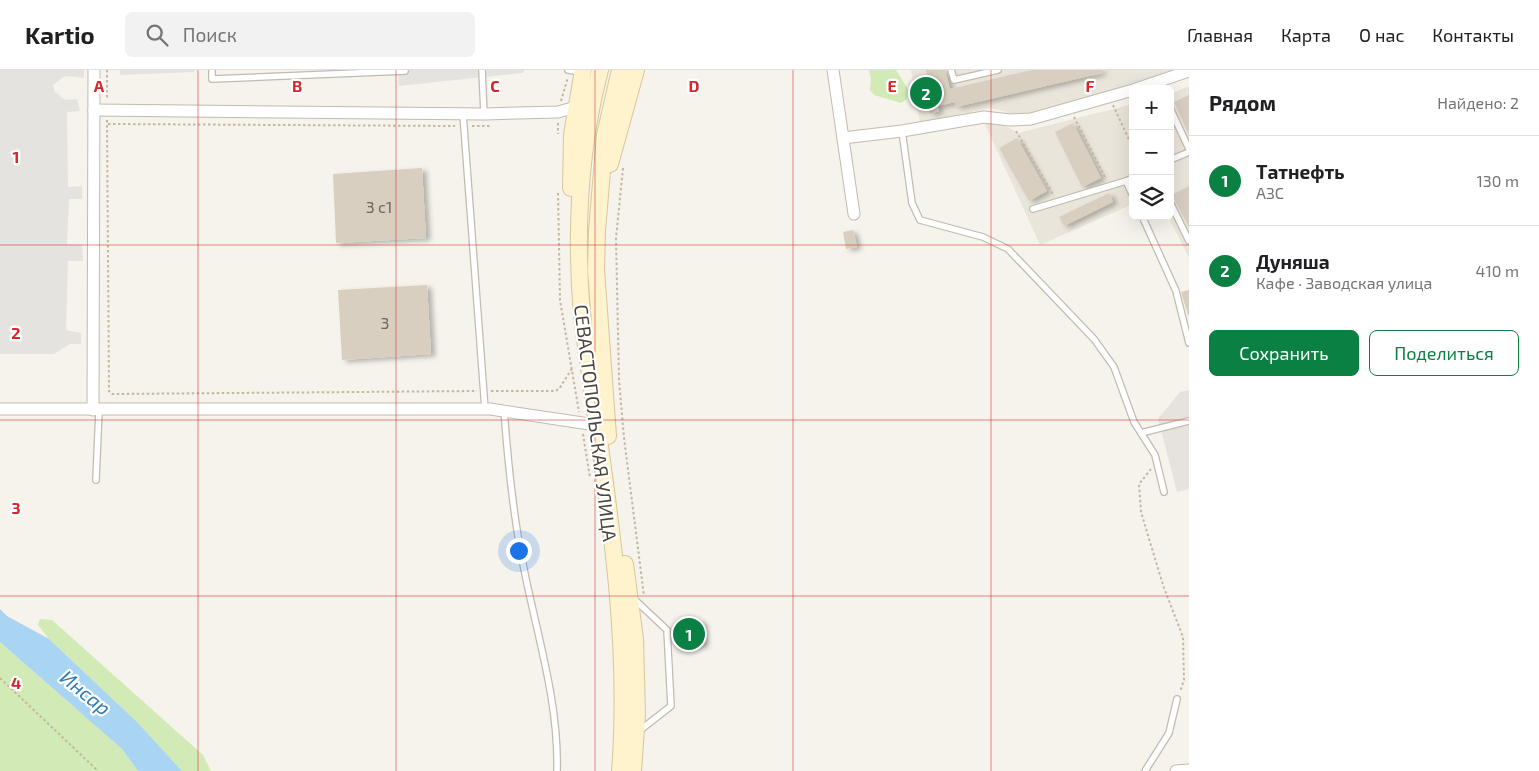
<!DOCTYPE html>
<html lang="ru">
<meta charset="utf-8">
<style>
:root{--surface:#fff;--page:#f2f2f2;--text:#202124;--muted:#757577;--line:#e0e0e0;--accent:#0b8043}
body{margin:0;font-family:"Exo 2",sans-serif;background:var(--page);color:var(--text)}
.controls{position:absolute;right:15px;top:15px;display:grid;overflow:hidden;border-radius:8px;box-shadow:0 5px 20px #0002}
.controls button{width:45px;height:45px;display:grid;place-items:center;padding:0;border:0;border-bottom:1px solid var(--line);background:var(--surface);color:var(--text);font:25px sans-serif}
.you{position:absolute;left:518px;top:480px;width:18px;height:18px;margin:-12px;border:4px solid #fff;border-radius:50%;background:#1a73e8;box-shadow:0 0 0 8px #1a73e833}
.badge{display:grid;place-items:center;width:32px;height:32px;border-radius:50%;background:var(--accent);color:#fff;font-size:16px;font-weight:700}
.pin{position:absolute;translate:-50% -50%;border:2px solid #fff;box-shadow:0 1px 5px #0006}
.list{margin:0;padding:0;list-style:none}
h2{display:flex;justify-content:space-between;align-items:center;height:65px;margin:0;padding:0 20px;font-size:21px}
h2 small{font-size:16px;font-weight:400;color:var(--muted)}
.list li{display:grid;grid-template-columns:32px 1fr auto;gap:15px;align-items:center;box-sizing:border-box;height:90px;padding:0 20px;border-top:1px solid var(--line)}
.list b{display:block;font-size:19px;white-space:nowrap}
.list p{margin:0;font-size:16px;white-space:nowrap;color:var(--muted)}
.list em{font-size:16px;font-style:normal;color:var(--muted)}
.actions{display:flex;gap:10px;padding:15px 20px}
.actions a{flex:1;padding:11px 0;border:1px solid var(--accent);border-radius:8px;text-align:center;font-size:18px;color:var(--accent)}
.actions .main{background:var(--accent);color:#fff}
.icon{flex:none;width:28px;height:28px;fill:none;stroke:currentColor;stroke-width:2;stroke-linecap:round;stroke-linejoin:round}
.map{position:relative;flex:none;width:1189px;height:701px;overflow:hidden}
header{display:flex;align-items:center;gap:30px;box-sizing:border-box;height:70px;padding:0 25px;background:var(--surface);border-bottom:1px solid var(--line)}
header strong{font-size:24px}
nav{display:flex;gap:28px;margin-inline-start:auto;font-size:18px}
.search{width:350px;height:45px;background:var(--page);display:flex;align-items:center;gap:12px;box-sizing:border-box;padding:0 18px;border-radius:8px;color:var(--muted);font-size:19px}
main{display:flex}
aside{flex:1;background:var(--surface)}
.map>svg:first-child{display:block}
.residential{fill:#eae5da}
.industrial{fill:#e6e2dd}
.green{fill:#d2eab5}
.parking{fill:#e5e3e0}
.water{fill:#a9d4f2}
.building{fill:#d8cfc1;filter:url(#shadow)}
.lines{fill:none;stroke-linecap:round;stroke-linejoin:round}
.lane-casing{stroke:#c2bbae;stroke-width:8}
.street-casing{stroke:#c2bbae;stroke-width:13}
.secondary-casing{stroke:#d6c79b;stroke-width:18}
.path{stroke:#c4b79f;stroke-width:2;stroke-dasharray:2.5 2.5;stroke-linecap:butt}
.lane{stroke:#fff;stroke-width:5.5}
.street{stroke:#fff;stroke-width:11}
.secondary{stroke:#fff3cd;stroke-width:16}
.grid{fill:none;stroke:#d62828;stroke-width:1;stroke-opacity:0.55}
.labels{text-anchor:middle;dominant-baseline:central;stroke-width:4.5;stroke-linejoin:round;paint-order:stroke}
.number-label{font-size:16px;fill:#6e675b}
.street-label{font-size:19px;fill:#4b4439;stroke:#fff}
.water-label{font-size:20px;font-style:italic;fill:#2e7ab2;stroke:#fff}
.grid-label{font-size:16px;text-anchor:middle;font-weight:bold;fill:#d62828;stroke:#fff;stroke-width:4.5;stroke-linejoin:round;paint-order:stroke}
</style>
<header>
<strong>Kartio</strong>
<div class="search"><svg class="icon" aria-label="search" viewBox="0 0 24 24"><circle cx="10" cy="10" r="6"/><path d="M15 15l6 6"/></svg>Поиск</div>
<nav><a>Главная</a><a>Карта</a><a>О нас</a><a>Контакты</a></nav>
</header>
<main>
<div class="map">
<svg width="1189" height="701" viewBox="0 0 1189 701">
<defs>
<filter id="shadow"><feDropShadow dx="4.5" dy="2.5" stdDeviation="2.5" flood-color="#0004"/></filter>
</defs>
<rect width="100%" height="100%" fill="#f6f3ec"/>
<!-- residential -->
<g class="residential">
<polygon points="911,0 1189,0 1019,49 1004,41 990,38 920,53"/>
<polygon points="1189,16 1189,188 1168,146 1170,146 1170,24"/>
<polygon points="1133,34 1133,134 1040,175 984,52 997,51 1018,63"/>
</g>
<!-- industrial -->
<polygon class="industrial" points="1189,320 1189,419 1177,422 1158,349 1180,322"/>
<!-- green -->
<g class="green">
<polygon points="869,0 896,0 908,19 907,29 901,33 874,25 870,20 871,9"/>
<polygon points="40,549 52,550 203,685 211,701 182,701 138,653 49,569 38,555"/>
<polygon points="0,572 122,679 138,701 0,701"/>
</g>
<!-- parking -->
<g class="parking">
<polygon points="0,0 84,0 84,8 65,6 53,15 55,22 65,30 77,29 80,41 67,42 68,117 82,116 82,129 69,129 67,174 82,175 83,191 68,191 66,260 81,263 81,274 70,274 54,284 0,284"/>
<polygon points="120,0 194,0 194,2 120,5"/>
<polygon points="398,0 524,0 523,3 399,16"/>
<polygon points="1165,1 1169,7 1112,23 1114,15"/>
</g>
<!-- water -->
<polygon class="water" points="0,539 7,546 49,569 138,653 182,701 138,701 122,679 0,572"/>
<!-- building -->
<g class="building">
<polygon points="926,0 945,0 950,19 1032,0 1102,0 1102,3 956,37 955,32 938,36 939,41 930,44 923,19 931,17"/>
<polygon points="1189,25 1189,65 1174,32"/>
<polygon points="1073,53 1101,108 1082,117 1055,62"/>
<polygon points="1017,68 1047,121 1029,131 999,78"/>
<polygon points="422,98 426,168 336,173 333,104"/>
<polygon points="1189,116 1189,157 1172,125"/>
<polygon points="1109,123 1113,132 1064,156 1059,147"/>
<polygon points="853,160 857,177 846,179 843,162"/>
<polygon points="427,215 431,284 342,290 338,220"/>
<polygon points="1189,220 1189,245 1188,245 1181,222"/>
<polygon points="702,551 704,575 676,577 674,554"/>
</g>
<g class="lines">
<defs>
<g id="lane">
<polyline points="212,0 212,9 405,1"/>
<polyline points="482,0 484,44"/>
<polyline points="568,0 581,2"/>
<polyline points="951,0 954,10 998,0"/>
<polyline points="1170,38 1189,79"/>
<polyline points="463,44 485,339"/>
<polyline points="902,61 912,133 920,150 983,167 1008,179 1094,269 1114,297 1134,352 1155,385 1164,422"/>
<polyline points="1170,90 1189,82"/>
<polyline points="1133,108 1126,111 1133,126"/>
<polyline points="1170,132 1189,171"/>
<polyline points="1033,139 1126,111"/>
<polyline points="1142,146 1176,221 1189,273"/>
<path d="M504 340C508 394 513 446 524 499 537 565 559 633 557 701"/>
<polyline points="1141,363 1189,351"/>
<polyline points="96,410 99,340"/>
<polyline points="634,529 667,560 671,636 639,661"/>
<polyline points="1145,701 1169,663 1177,629"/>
</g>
<g id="street">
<polyline points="833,0 854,144"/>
<polyline points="1136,19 1189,1"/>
<polyline points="94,40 484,44 558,42 576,37"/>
<polyline points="843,68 902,61 984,47 1010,50 1031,49 1133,20"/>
<polyline points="0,339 490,339 596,355"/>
<polyline points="93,340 94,0"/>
<polyline points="1176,701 1189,700"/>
</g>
<g id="secondary">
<path d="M600 0C579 80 575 163 582 246 601 396 632 549 620 701"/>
<polyline points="610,94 636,0"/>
<polyline points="571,118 572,65 583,0"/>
<polyline points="608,366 596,199 597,161 605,65 620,0"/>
<polyline points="625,494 635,569 637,644 633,701"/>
</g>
</defs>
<!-- lane casing -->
<use href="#lane" class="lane-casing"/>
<!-- street casing -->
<use href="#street" class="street-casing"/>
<!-- secondary casing -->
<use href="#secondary" class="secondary-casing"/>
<!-- path -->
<g class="path">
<polyline points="107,0 107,30"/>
<polyline points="561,31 568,7"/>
<polyline points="1113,35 1133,78"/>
<polyline points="1074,47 1106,109"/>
<polyline points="107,50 109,321 112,324 477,321"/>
<polyline points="558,53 558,64"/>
<polyline points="108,54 455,56"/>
<polyline points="472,56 492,56"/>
<polyline points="1016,61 1054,126"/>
<polyline points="623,98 616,168 619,310 624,368 644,526"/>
<polyline points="558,123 560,230 579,342"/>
<polyline points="491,321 555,321 559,319 573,297"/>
<polyline points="583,364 590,408"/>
<polyline points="1151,399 1139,414 1141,442 1153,482 1164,518 1183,567 1184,610 1180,622"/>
<polyline points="0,608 98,701"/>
</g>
<!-- lane -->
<use href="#lane" class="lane"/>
<!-- street -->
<use href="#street" class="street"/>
<!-- secondary -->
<use href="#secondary" class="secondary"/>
</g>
<!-- grid -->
<path class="grid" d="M198 0V701M396 0V701M595 0V701M793 0V701M991 0V701M0 175H1189M0 350H1189M0 526H1189"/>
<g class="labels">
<!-- number labels -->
<g class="number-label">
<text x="379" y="136">3 с1</text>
<text x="385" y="252">3</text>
</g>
<!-- street labels -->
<g class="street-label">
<text transform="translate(596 353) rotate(83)">СЕВАСТОПОЛЬСКАЯ УЛИЦА</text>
</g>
<!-- water labels -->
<g class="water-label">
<text transform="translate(86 622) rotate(39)">Инсар</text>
</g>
</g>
<g class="grid-label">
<text x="99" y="22">A</text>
<text x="297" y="22">B</text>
<text x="495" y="22">C</text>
<text x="694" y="22">D</text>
<text x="892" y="22">E</text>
<text x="1090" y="22">F</text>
<text x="16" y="93">1</text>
<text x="16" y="269">2</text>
<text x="16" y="444">3</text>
<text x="16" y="619">4</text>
</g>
</svg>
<div class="controls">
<button>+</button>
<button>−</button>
<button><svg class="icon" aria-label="layers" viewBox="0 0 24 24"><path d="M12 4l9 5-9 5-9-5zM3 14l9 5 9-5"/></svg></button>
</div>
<div class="you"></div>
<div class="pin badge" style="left:689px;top:564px">1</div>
<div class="pin badge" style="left:926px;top:23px">2</div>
</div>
<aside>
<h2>Рядом<small>Найдено: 2</small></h2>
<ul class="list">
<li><span class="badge">1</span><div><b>Татнефть</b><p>АЗС</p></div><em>130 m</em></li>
<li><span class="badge">2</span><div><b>Дуняша</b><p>Кафе · Заводская улица</p></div><em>410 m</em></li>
</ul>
<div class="actions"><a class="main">Сохранить</a><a>Поделиться</a></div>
</aside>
</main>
